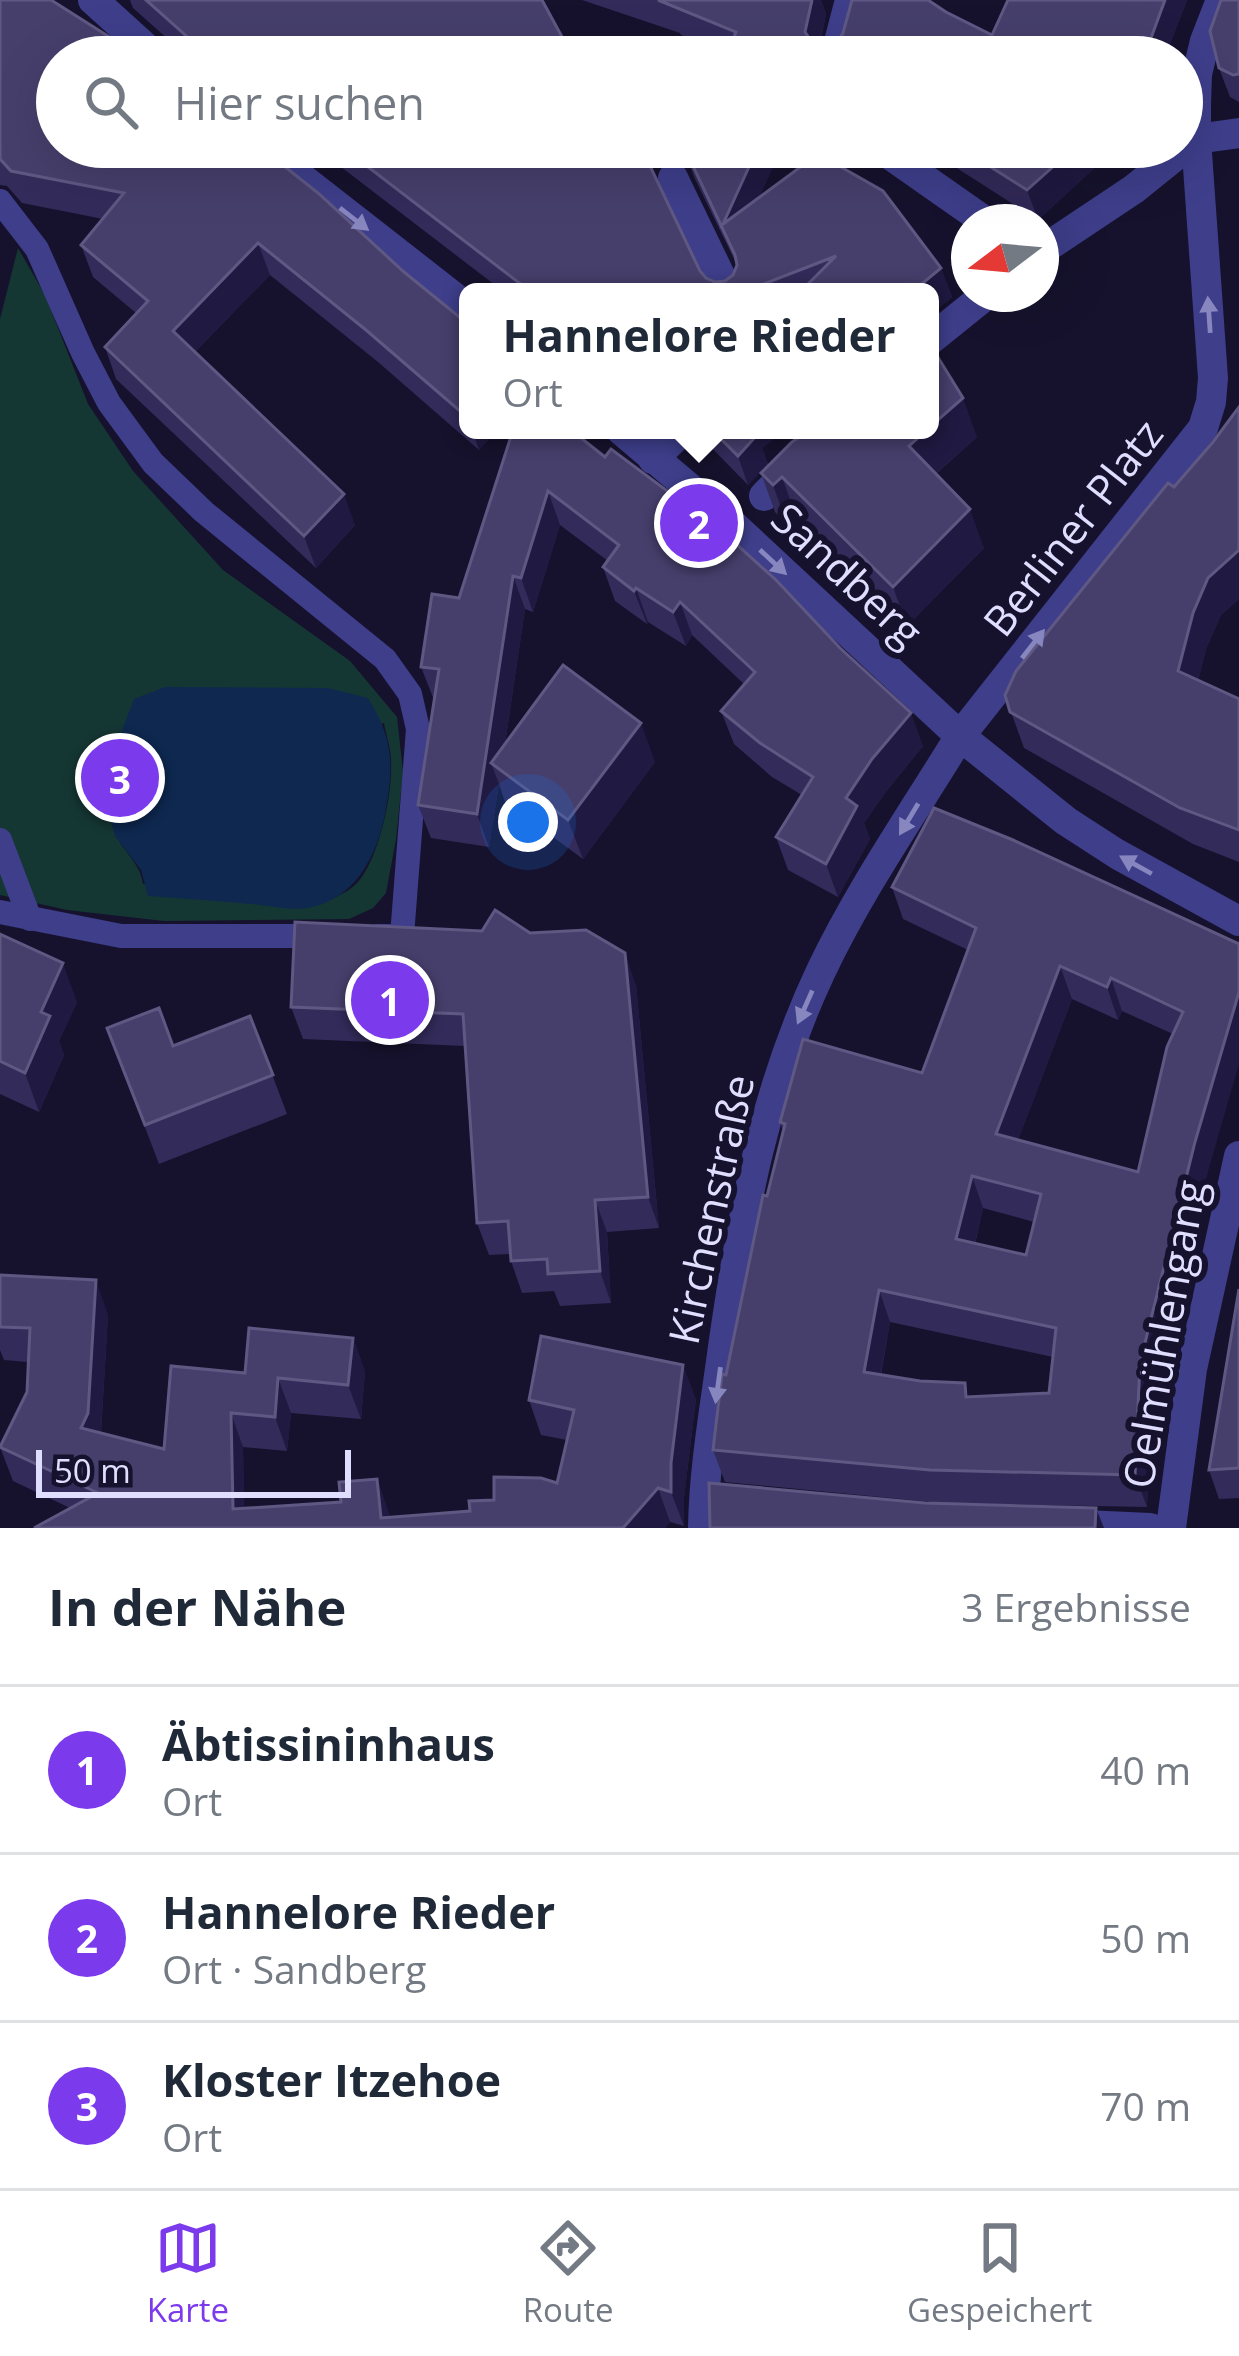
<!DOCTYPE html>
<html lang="de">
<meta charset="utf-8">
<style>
:root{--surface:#fff;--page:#f6f6f7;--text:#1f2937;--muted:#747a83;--line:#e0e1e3;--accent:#7c3aed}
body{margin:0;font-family:"Open Sans",sans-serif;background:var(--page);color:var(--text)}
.compass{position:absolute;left:951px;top:204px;width:108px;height:108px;border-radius:50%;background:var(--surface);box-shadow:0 12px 48px #0002;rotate:254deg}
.scale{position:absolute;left:36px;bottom:30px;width:315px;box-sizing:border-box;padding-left:12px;border:6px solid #e0deff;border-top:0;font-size:33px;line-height:42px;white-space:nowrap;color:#e0deff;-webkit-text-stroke:9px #16122d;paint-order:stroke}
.you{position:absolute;left:528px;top:822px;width:42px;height:42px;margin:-30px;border:9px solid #fff;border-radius:50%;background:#1a73e8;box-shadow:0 0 0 18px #1a73e833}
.badge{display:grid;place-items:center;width:78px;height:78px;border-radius:50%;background:var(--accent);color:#fff;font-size:39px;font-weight:700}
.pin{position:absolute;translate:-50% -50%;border:6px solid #fff;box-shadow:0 3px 12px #0006}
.popup{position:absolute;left:459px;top:283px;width:480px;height:156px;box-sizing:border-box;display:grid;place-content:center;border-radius:18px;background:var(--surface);filter:drop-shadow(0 3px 9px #0005);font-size:39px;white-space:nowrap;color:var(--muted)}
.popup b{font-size:45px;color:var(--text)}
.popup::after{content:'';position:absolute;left:50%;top:100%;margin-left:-24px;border:24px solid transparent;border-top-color:var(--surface)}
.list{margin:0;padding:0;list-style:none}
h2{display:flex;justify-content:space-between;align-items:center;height:156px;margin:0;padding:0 48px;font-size:51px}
h2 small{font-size:39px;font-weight:400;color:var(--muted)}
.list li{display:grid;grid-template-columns:78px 1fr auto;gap:36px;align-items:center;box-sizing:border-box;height:168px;padding:0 48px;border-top:3px solid var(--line)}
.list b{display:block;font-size:45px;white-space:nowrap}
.list p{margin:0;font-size:39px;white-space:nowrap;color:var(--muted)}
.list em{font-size:39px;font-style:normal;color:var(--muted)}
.icon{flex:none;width:66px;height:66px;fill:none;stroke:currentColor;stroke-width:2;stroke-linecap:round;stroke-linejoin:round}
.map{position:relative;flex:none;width:1239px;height:1528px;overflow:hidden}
.search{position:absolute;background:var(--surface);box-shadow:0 12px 48px #0002;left:36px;right:36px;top:36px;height:132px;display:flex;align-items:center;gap:30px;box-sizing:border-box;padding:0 42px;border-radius:66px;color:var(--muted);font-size:45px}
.sheet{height:660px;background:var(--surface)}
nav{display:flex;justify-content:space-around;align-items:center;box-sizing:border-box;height:168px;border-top:3px solid var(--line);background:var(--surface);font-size:33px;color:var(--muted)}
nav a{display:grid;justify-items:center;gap:6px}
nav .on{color:var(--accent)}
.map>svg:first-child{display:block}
.green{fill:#153734;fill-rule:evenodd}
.water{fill:#0e2850}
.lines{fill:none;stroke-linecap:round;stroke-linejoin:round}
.service{stroke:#3e3e8b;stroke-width:24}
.pedestrian{stroke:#3e3e8b;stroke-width:30}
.minor{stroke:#3e3e8b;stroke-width:30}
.wall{fill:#332b5a;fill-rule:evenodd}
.shaded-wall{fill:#201941}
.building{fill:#463f6c;stroke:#5e5883;stroke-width:3;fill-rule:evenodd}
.oneway{fill:#8786bf}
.labels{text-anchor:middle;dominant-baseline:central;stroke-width:12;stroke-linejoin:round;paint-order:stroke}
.street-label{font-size:42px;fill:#e0deff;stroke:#16122d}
</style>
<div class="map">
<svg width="1239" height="1528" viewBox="0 0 1239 1528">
<rect width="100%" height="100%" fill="#16122d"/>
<!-- green -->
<path class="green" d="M18 248 45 295 88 404 133 471 223 570 350 661 397 717 403 772 396 839 386 893 373 908 349 919 164 921 67 910 0 895V319ZM384 723C386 735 391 749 391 761 393 793 379 858 358 882 345 896 323 902 306 908L143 884C140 860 117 848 112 824Z"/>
<!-- water -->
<path class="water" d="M165 687 328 688 368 698C394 739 394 767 385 814 377 856 354 901 307 908 290 911 268 905 251 904 216 901 182 898 148 896L141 870 115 836 112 824 104 815 98 801 100 788 134 699Z"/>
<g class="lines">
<!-- service -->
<g class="service">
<polyline points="0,201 37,249 83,353 109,403 153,463 204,512 385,659 410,694 418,729 402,936 378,936"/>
<polyline points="0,840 30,919"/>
<polyline points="0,912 121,936 325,936"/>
</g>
<!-- pedestrian -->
<g class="pedestrian">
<polyline points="1062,1524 1150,1528"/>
<path d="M703 1528C704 1467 715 1407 723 1347 742 1214 763 1094 821 971 860 889 913 813 960 736L1066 821 1117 854 1239 921"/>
<polyline points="1171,1528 1192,1369 1239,1156"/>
</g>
<!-- minor -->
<g class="minor">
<polyline points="93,0 156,57"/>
<polyline points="835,57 850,0"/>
<polyline points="1196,139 1239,133"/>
<polyline points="262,147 468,308"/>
<polyline points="879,147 986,222"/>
<polyline points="673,178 728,292"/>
<polyline points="1041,251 1134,189 1196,139"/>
<polyline points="930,340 987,294"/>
<polyline points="621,430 732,524 960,736 1203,428 1211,402 1213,378 1196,139 1196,104 1197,74 1205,41 1221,0"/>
<polyline points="653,459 683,430"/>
<polyline points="764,496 829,430"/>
</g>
</g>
<!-- wall -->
<g class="wall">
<polygon points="0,0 404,272 468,324 468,430 497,430 479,450 378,362 270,275 195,352 355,525 316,568 116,379 105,347 136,313 93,277 81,245 103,219 22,203 7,186 0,185"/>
<polygon points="130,0 542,0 571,57 188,57 133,8"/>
<polygon points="582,0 821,0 826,14 820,44 828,47 946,12 992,35 1008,0 1187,0 1165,57 725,57 727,53 681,35 680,33"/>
<polygon points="1239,0 1239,102 1230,97 1219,68"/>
<polygon points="315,147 641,147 700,271 706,278 715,282 725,281 733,275 737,265 694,177 684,147 782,147 759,197 941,268 952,297 930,315 930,292 504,292"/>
<polygon points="924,147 1113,147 1104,159 1038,220"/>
<polygon points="1239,407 1239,599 1221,615 1206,649 1198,681 1239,699 1239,862 1193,844 1024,748 1005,695 1213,442"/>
<polygon points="513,430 923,746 885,793 864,823 870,839 838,897 788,870 776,837 802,795 772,777 734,744 721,711 744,684 692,635 686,646 648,622 647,624 615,601 603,567 608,561 560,525 533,612 525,609 505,744 655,762 583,859 505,802 499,784 489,847 431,838 418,805 434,700 421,667 459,598"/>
<polygon points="698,430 785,430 762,448 768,464 748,485 701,437"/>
<polygon points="977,437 936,474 984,548 907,626 796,516 787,524 775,512 761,473"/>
<path d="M892 887 1239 944 1207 1175 1151 1396 1147 1507 942 1503 725 1482 713 1450 726 1375 783 1132 780 1122 922 1073 968 950 903 919ZM1072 999 1118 1020 1122 1011 1173 1034 1138 1172 1018 1140ZM983 1208 1034 1222 1026 1255 975 1244ZM890 1322 1053 1357 1049 1393 970 1397 881 1375Z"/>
<polygon points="530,933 636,985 659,1228 607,1232 611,1303 560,1306 554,1291 522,1293 511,1261 510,1254 489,1255 477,1223 465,1046 303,1039 291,1007"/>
<polygon points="0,934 77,1002 59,1041 64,1055 39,1112 0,1094"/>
<polygon points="250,1016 287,1114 159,1164 107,1028 173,1046"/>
<polygon points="0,1275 108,1315 101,1433 164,1449 245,1373 353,1338 365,1372 361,1419 291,1413 287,1451 243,1447 244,1508 341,1502 377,1479 390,1517 470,1511 494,1500 557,1483 567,1440 541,1435 529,1400 696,1399 684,1497 684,1526 670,1522 665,1528 70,1508 13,1481 0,1447 27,1392 28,1362 4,1360 0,1350"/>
<polygon points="1239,1289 1239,1498 1219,1499 1209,1470"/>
</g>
<!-- shaded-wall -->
<g class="shaded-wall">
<polygon points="812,0 821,0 826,14 817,56 805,32"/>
<polygon points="1165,0 1187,0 1165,57 1144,57"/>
<polygon points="758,147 782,147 734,253 723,224"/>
<polygon points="1075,147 1113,147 1104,159 1038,220 1027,190"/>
<polygon points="258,243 270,275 184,363 173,331"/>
<polygon points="941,268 952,297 930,315 930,292 912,292"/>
<polygon points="963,398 977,437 923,485 909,446 927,430 930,430 930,427"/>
<polygon points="472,430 497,430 479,450"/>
<polygon points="750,430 785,430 762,448 768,464 748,485 738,456"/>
<polygon points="782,477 796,516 787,524 773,485"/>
<polygon points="548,491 560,525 533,612 521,578"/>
<polygon points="344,494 355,525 316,568 304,536"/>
<polygon points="970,509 984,548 907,626 893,587"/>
<polygon points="1239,550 1239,599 1221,615 1206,649 1192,708 1178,671 1193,613 1208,578"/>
<polygon points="513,576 525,609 501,770 491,763 499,784 489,847 477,814"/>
<polygon points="636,588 648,622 647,624 634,591"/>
<polygon points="680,602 692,635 686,646 673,612"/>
<polygon points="911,713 923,746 885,793 864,823 870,839 838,897 826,864 846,798 872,759"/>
<polygon points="641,723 655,762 583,859 568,820"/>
<polygon points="625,953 636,985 659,1228 648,1197"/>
<polygon points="63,963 77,1002 59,1041 64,1055 39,1112 25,1073 41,1012"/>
<polygon points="1060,966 1072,999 1008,1166 996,1134"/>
<polygon points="1111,978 1122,1011 1118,1020 1107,987"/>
<polygon points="1239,992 1239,1064 1207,1175 1151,1396 1147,1507 1135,1475 1140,1363 1195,1142"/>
<polygon points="972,1176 983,1208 968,1272 956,1239"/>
<polygon points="595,1200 607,1232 611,1303 600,1271"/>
<polygon points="96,1280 108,1315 100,1447 81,1428"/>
<polygon points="879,1290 890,1322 875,1405 864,1372"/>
<polygon points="353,1338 365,1372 361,1419 348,1385"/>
<polygon points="683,1365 696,1399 684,1497 684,1526 671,1492 671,1463"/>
<polygon points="278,1378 291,1413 287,1451 275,1417"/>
<polygon points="231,1413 243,1447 245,1528 233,1509"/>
<polygon points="377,1479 389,1514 391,1528 381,1518"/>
<polygon points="658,1488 670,1522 665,1528 623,1528"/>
<polygon points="1096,1508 1104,1528 1095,1528"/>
</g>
<!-- building -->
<g class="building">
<polygon points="0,0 51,0 141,57 57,57 57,147 260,147 318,193 404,272 468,324 468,418 366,330 258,243 173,331 344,494 304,536 105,347 148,301 81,245 124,193 11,171 0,159"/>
<polygon points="146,0 542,0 568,48 552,57 210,57"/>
<polygon points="658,0 812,0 805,32 812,42 828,47 837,42 843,33 852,0 928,0 946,12 992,35 1008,0 1165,0 1144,57 818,57 801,46 799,57 725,57 736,32"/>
<polygon points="1221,0 1239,0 1239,74 1233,75 1219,68 1210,31"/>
<polygon points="342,147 641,147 700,271 706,278 715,282 725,281 733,275 737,265 735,255 684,147 758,147 723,224 818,154 883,191 941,268 912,292 800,292 836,256 743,292 531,292"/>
<polygon points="959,147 1075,147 1027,190"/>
<polygon points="931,346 963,398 930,427 930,347"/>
<polygon points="1239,407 1239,550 1208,578 1193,613 1178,671 1239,699 1239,830 1180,808 1010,712 1005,695 1016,671 1168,483 1174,487 1213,442"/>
<polygon points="513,430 571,430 605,457 611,449 725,534 776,580 840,648 911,713 872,759 846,798 857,806 826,864 776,837 813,777 760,743 721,711 755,672 680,602 673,612 636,588 634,591 603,567 619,545 548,491 521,578 513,576 477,814 418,805 439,669 421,667 432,594 459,598"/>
<polygon points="712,430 753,430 757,435 738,456"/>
<polygon points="810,430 927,430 909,446 970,509 893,587 782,477 773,485 761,473 792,442"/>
<polygon points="563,665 641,723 568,820 491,763"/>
<path d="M934 808 1013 840 1239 944V992L1195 1142 1140 1363 1135 1475 930 1470 713 1450 722 1374 726 1375 763 1195 767 1196 785 1124 780 1122 803 1039 922 1073 976 928 892 887ZM1060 966 1107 987 1111 978 1183 1012 1167 1047 1138 1172 996 1134ZM972 1176 1041 1194 1026 1255 956 1239ZM879 1290 1056 1328 1049 1393 966 1397 965 1383 920 1381 864 1372Z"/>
<polygon points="495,910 530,933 586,930 625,953 648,1197 595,1200 600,1271 548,1274 547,1259 511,1261 508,1221 477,1223 463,1014 291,1007 295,922 482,931"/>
<polygon points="0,934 63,963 41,1012 50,1016 25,1073 0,1061"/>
<polygon points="159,1008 173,1046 250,1016 273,1075 145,1125 107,1028"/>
<polygon points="0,1275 96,1280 88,1413 81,1428 164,1449 171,1366 245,1373 249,1328 353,1338 348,1385 278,1378 275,1417 231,1413 233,1509 341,1502 339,1482 377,1479 381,1518 470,1511 469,1501 494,1500 494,1477 541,1478 557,1483 574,1410 529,1400 541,1336 683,1365 671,1463 671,1492 658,1488 623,1528 34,1528 98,1493 0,1447 27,1392 30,1328 0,1327"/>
<polygon points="1239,1289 1239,1468 1209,1470"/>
<polygon points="709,1483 925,1503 1096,1508 1095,1528 710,1528"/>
</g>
<!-- one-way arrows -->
<defs><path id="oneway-solid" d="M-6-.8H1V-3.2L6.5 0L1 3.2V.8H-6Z" transform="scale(3)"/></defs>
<g class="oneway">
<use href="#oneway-solid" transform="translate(354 219) rotate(38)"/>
<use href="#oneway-solid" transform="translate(1209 315) rotate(-94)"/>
<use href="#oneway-solid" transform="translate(773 562) rotate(43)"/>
<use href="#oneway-solid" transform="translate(1033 644) rotate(-52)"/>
<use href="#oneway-solid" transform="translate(909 819) rotate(121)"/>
<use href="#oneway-solid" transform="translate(1136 865) rotate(-151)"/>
<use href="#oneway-solid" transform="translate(805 1007) rotate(114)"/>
<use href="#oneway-solid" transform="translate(718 1385) rotate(98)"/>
</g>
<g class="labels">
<!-- street labels -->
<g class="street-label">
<text transform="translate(1072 527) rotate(-52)">Berliner Platz</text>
<text transform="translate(848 574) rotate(43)">Sandberg</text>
<text transform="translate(710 1209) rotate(-78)">Kirchenstraße</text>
<text transform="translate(1163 1334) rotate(-80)">Oelmühlengang</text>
</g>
</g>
</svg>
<svg class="compass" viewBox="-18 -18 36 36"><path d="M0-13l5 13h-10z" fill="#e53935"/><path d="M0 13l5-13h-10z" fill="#747a83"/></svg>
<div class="scale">50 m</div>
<div class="you"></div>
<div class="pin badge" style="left:390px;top:1000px">1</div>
<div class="pin badge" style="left:699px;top:523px">2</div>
<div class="popup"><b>Hannelore Rieder</b>Ort</div>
<div class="pin badge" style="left:120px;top:778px">3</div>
<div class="search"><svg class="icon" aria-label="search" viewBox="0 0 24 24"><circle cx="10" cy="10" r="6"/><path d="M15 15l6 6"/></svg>Hier suchen</div>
</div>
<section class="sheet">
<h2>In der Nähe<small>3 Ergebnisse</small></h2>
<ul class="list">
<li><span class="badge">1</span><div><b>Äbtissininhaus</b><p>Ort</p></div><em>40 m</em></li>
<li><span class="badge">2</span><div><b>Hannelore Rieder</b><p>Ort · Sandberg</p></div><em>50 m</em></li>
<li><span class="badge">3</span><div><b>Kloster Itzehoe</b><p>Ort</p></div><em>70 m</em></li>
</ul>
</section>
<nav>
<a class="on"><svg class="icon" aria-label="map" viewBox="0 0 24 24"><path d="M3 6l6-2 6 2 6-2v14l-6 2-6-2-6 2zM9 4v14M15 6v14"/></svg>Karte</a>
<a><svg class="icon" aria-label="directions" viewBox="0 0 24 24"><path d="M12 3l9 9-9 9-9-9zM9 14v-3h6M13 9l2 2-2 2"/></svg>Route</a>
<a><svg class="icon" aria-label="saved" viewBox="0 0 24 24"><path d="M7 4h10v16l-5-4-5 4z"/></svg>Gespeichert</a>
</nav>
